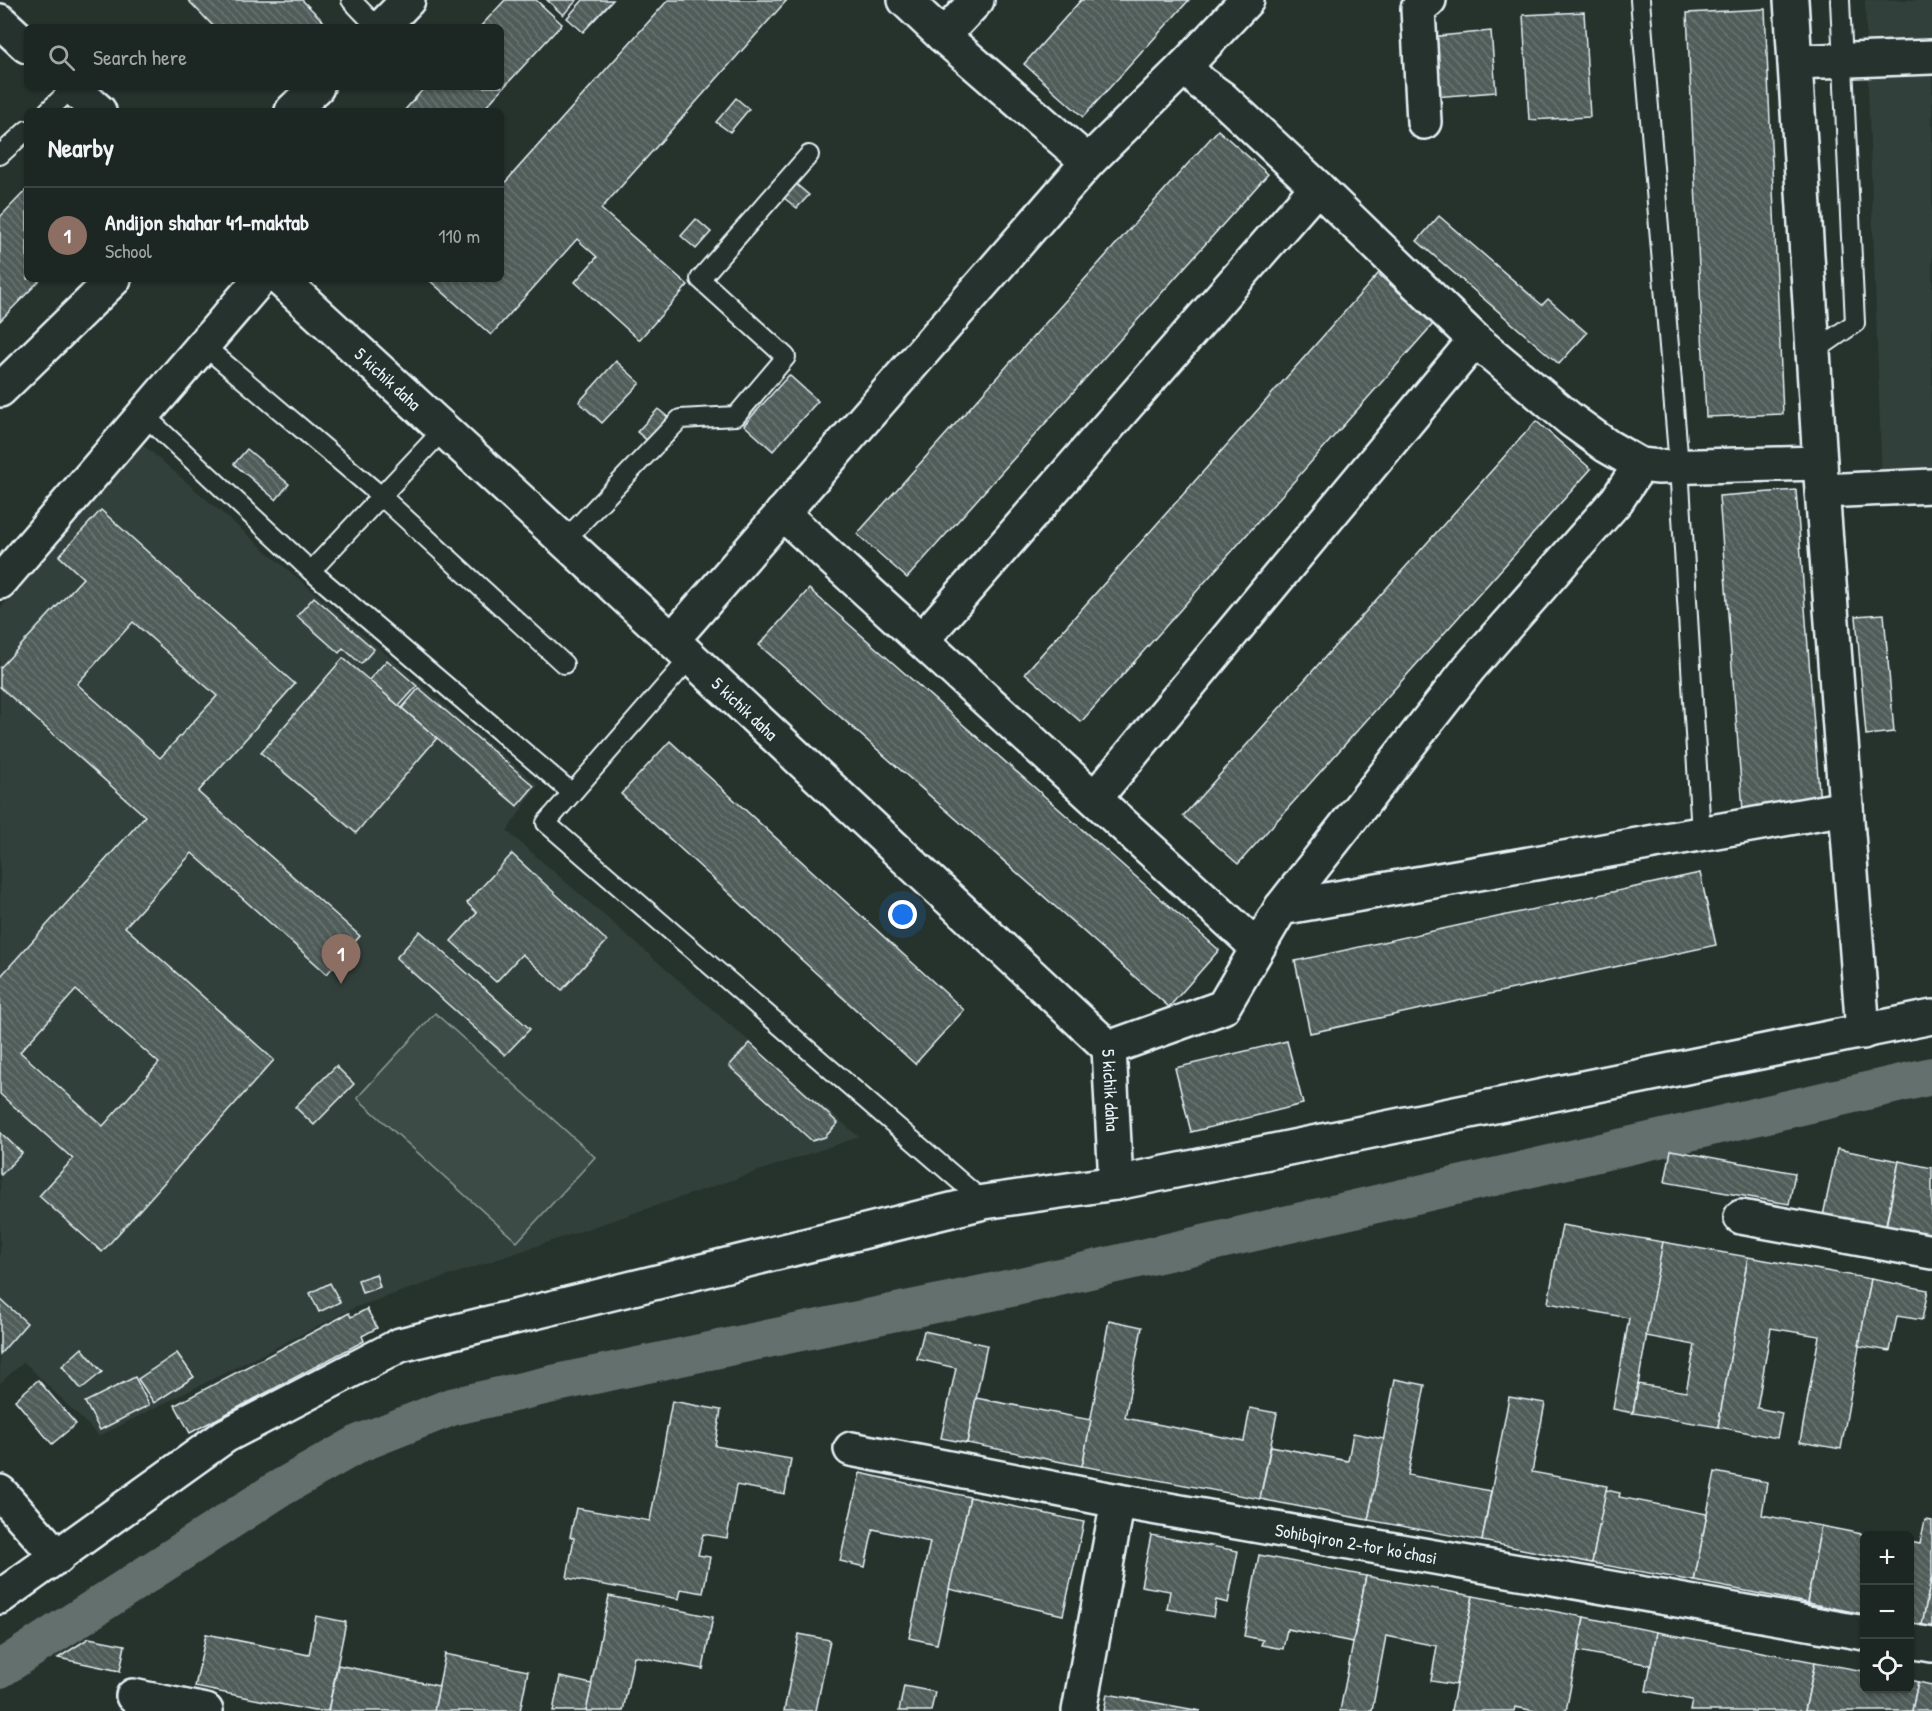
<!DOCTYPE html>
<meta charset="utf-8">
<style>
:root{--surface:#1c2622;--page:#29322f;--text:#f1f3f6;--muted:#a0a5a5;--line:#3a4340;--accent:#ffd166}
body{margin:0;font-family:"Patrick Hand",sans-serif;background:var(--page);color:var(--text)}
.controls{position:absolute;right:18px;bottom:18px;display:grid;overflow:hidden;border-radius:9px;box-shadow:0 2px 4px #0004}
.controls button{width:54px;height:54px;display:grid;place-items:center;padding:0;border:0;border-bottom:2px solid var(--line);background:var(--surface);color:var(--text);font:30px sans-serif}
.you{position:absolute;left:903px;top:915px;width:21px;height:21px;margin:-15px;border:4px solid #fff;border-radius:50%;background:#1a73e8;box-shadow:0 0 0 9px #1a73e833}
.badge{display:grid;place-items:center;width:39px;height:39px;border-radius:50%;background:var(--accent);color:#fff;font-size:20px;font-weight:700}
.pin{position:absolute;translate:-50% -50px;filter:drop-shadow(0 2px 3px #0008)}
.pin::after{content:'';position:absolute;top:32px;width:21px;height:18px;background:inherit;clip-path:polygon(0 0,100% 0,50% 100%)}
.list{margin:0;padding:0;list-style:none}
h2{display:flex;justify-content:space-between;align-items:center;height:78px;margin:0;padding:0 24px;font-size:26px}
h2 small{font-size:20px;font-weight:400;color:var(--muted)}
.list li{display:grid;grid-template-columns:39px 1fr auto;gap:18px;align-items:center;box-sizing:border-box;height:96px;padding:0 24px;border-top:2px solid var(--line)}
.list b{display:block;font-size:22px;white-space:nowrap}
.list p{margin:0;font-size:20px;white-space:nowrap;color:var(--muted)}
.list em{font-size:20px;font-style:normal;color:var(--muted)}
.icon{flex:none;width:33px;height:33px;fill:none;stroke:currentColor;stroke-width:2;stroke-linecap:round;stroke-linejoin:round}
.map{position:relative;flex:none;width:1932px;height:1711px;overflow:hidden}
.search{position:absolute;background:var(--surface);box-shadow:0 2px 4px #0004;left:24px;top:24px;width:480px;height:66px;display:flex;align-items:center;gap:15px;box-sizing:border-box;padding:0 21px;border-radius:9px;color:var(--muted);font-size:22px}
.panel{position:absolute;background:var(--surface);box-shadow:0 2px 4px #0004;left:24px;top:108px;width:480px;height:174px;border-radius:9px}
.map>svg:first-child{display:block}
.built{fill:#333f3a}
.park{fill:#3e4b47;stroke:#939ea0;stroke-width:1.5}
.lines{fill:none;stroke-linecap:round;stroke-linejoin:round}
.canal{stroke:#636f6d;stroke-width:38}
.building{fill:url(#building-back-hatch);stroke:#e8f1f8;stroke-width:1.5;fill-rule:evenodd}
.service-casing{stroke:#e8f1f8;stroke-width:22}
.minor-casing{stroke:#e8f1f8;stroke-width:38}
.service{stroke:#26332d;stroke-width:18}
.minor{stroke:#26332d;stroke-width:33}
.labels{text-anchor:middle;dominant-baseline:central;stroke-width:6;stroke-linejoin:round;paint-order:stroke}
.street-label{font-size:18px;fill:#e8f1f8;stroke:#26332d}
</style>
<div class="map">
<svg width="1932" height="1711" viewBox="0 0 1932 1711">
<defs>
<pattern id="building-back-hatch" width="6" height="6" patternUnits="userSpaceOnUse" patternTransform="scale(1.5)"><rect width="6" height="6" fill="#505c59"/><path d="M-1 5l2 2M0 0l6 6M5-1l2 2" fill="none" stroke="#697472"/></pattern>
</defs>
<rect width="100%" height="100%" fill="#26332d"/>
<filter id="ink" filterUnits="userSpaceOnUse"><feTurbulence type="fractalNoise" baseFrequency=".0167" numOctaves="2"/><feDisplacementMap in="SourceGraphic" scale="12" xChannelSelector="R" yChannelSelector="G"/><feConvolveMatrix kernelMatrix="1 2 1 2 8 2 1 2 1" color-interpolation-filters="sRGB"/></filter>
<g filter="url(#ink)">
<!-- built -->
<g class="built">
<polygon points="1865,0 1932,0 1932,483 1882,483"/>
<polygon points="142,444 538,785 507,831 859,1137 356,1307 99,1436 24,1362 0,1383 0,609"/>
</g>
<!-- park -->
<polygon class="park" points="435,1013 595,1157 517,1242 357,1098"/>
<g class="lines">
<!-- canal -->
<polyline class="canal" points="0,1669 277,1490 360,1443 451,1407 566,1381 1016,1287 1932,1076"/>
</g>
<!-- building -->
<g class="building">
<polygon points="188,0 302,0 329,27 214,27"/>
<polygon points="505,0 536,0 562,24 482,111 404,111 425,87 501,87 501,27 480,27"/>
<polygon points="547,0 577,0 563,15"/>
<polygon points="583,0 613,0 583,32 567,18"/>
<polygon points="668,0 787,0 601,209 688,285 639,340 575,282 597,257 577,239 491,335 428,279 501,279 501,187"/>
<polygon points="1081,0 1189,0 1083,117 1024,64"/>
<polygon points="1765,9 1783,414 1706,417 1687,13"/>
<polygon points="1584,12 1590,117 1529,120 1523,15"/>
<polygon points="1491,31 1496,92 1434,97 1429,37"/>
<polygon points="736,98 749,109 730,132 716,122"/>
<polygon points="1218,130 1268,174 907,578 857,534"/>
<polygon points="796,184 809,195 797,208 784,198"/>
<polygon points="27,189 27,279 41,279 0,321 0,217"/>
<polygon points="1439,216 1542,305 1548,299 1587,333 1559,364 1417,241"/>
<polygon points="696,219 711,232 696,249 681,236"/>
<polygon points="1378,274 1434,323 1081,722 1025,673"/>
<polygon points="616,361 640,383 602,423 579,402"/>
<polygon points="789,375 818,401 773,451 744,425"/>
<polygon points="658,409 670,419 650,443 637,432"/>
<polygon points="1536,421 1591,469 1238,864 1183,816"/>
<polygon points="247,449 289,484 276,500 234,464"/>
<polygon points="1796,490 1820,804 1743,810 1719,496"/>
<path d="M101 510 295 684 198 792 360 936 327 974 192 853 125 927 274 1060 102 1252 39 1196 73 1159 0 1094V977L145 816 0 687V668L83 578 59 556ZM133 622 217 696 160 758 77 684ZM76 990 159 1063 103 1126 20 1052Z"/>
<polygon points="809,589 1219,950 1169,1007 759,645"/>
<polygon points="314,597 374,649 361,664 343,648 339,653 297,616"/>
<polygon points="1884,614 1894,732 1866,735 1856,616"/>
<polygon points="343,658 437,738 356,833 261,753"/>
<polygon points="387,660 417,686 399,706 369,680"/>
<polygon points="419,688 534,786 517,806 402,708"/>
<polygon points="670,741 964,1010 915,1064 621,794"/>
<polygon points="512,854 607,941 562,990 522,954 496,982 451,941 477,913 467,903"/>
<polygon points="1700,873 1716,945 1310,1033 1295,961"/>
<polygon points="420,931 530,1029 505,1055 396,958"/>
<polygon points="1287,1041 1303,1104 1191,1132 1175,1068"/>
<polygon points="750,1043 838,1123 825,1137 812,1141 729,1066"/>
<polygon points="336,1066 354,1084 314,1125 295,1107"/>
<polygon points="0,1132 22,1153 1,1175 0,1174"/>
<polygon points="1837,1149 1899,1161 1885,1229 1823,1216"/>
<polygon points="1671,1150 1795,1173 1789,1204 1665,1182"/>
<polygon points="1899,1161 1932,1168 1932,1235 1886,1227"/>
<polygon points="1562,1225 1663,1242 1633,1413 1613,1409 1629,1318 1548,1303"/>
<polygon points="1663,1242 1748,1257 1718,1427 1633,1413 1638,1384 1686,1392 1695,1345 1646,1336"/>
<polygon points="1748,1257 1871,1279 1841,1449 1800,1442 1819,1336 1771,1328 1757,1408 1782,1413 1777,1438 1718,1427"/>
<polygon points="376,1274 380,1287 362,1293 358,1280"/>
<polygon points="1871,1279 1928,1290 1922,1320 1897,1316 1890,1351 1859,1346"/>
<polygon points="330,1283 340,1302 319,1312 310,1293"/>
<polygon points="0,1299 27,1323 0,1354"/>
<polygon points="367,1309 377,1328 362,1336 364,1341 190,1433 175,1405 349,1313 351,1317"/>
<polygon points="1109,1320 1142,1327 1125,1418 1244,1441 1250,1408 1277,1413 1260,1499 1082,1466"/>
<polygon points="924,1331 987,1345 967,1443 941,1438 956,1368 917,1359"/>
<polygon points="82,1348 102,1372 81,1389 62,1366"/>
<polygon points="177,1353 194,1377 154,1403 138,1379"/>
<polygon points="135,1377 149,1405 100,1430 85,1402"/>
<polygon points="1395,1379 1425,1385 1408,1475 1491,1491 1482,1541 1368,1520"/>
<polygon points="38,1380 76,1424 52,1444 15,1400"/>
<polygon points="1509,1397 1545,1403 1532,1472 1607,1486 1592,1563 1482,1541"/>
<polygon points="976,1398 1091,1420 1082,1466 967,1443"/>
<polygon points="672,1401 721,1410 715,1446 791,1459 785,1494 736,1485 727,1538 703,1534 698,1555 710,1557 703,1593 681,1589 679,1599 567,1578 574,1538 570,1537 576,1508 650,1521"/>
<polygon points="1353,1433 1384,1439 1368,1520 1260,1499 1271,1446 1348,1461"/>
<polygon points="1715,1472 1767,1482 1762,1515 1821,1526 1807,1603 1694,1581"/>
<polygon points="860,1473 970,1497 937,1644 909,1638 930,1542 873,1529 865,1567 840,1561"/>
<polygon points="1606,1490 1620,1493 1619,1497 1707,1514 1694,1581 1592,1563"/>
<polygon points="970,1497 1084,1522 1063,1615 949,1589"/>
<polygon points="1925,1520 1932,1521 1932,1575 1922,1625 1910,1623 1910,1542 1920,1544"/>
<polygon points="1821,1526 1872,1536 1864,1536 1864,1614 1807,1603"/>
<polygon points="1151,1535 1238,1551 1228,1603 1216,1600 1213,1617 1167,1609 1170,1591 1141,1586"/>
<polygon points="1259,1555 1366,1576 1353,1642 1287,1629 1283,1649 1261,1645 1263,1640 1244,1636"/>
<polygon points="1932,1575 1932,1627 1922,1625"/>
<polygon points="1366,1576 1473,1596 1456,1685 1431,1681 1437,1646 1386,1636 1372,1711 1340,1711"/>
<polygon points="609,1596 713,1617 703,1669 634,1656 623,1711 586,1711"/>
<polygon points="1473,1596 1584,1617 1566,1711 1535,1711 1515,1707 1514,1711 1451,1711"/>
<polygon points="316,1616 346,1622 328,1711 314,1711 195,1687 206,1634 309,1655"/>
<polygon points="1584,1617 1657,1632 1651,1665 1578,1651"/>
<polygon points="1657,1632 1815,1662 1805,1711 1690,1711 1692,1700 1646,1691"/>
<polygon points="799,1634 830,1640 816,1711 784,1711"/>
<polygon points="89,1638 125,1645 120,1671 58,1658"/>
<polygon points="445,1654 528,1671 520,1711 434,1711"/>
<polygon points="1815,1662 1864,1671 1864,1688 1910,1688 1910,1680 1918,1682 1912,1711 1805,1711"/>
<polygon points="338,1665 439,1686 434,1711 328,1711"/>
<polygon points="560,1677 592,1684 586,1711 553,1711"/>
<polygon points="1918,1682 1932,1685 1932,1711 1912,1711"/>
<polygon points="904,1686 935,1692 931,1711 899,1711"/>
<polygon points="1107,1694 1201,1711 1104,1711"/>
</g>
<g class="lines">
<defs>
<g id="service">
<polyline points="351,0 377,27"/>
<polyline points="1640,0 1679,466 1701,834"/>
<polyline points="48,111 73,87"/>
<polyline points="0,155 27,130"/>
<polyline points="203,345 381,496 564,664"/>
<polyline points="1813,352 1855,323 1840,0"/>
<polyline points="144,415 311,571 443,430"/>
<polyline points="564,541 680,419 736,416 786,357 700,279 809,155"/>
<polyline points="311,571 572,793"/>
<polyline points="690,658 546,823 984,1202"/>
</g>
<g id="minor">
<polyline points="905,0 943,36 1088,162 1185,66 1201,83 1222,98 1317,187 1475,340 1571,420 1607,446 1640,465 1659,467 1820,463"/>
<polyline points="1791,0 1820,463 1863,1032"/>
<polyline points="0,21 27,46"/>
<polyline points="382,27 408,0"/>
<polyline points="943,36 977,0"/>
<polyline points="1795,62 1932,57"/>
<polyline points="1185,66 1247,0"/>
<polyline points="72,87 99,111"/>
<polyline points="292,111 317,87"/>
<polyline points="1424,122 1418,9 1429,0"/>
<path id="s1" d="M280 279 672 640 1109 1048 1116 1183"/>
<polyline points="0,390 114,279"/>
<polyline points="1822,491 1932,486"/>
<polyline points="782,513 1257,947"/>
<polyline points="0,582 260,279"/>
<polyline points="672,640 1088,162"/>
<polyline points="922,640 1317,187"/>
<polyline points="1095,798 1475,340"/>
<polyline points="1281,908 1469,668 1617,500 1640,465"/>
<polyline points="1109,1048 1223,1007 1281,908 1846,808"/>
<polyline points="1741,1217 1932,1252"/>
<path id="s2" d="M851 1449 1118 1501 1864 1633"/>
<polyline points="0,1492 58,1557"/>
<polyline points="0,1597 225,1436 400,1345 984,1202 1116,1183 1932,1017"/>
<polyline points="1910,1641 1932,1645"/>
<polyline points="133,1696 206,1711"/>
<polyline points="1079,1711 1118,1501"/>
</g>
</defs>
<!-- service casing -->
<use href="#service" class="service-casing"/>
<!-- minor casing -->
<use href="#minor" class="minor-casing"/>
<!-- service -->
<use href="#service" class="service"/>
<!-- minor -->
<use href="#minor" class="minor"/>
</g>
</g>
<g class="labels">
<!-- street labels -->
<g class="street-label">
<text stroke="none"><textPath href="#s1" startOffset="147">5 kichik daha</textPath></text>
<text stroke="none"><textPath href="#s1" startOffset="633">5 kichik daha</textPath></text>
<text stroke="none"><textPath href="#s1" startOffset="1173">5 kichik daha</textPath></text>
<text stroke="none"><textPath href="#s2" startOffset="514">Sohibqiron 2-tor ko'chasi</textPath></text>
</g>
</g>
</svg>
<div class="controls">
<button>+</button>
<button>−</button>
<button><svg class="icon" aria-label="locate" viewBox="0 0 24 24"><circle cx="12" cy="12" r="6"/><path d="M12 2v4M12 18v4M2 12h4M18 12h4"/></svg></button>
</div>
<div class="you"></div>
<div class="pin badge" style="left:341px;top:984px;background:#8d6e63">1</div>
<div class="search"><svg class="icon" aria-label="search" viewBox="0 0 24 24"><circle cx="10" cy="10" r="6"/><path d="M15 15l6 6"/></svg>Search here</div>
<section class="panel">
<h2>Nearby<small></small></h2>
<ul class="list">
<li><span class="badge" style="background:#8d6e63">1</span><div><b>Andijon shahar 41-maktab</b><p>School</p></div><em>110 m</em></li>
</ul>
</section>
</div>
